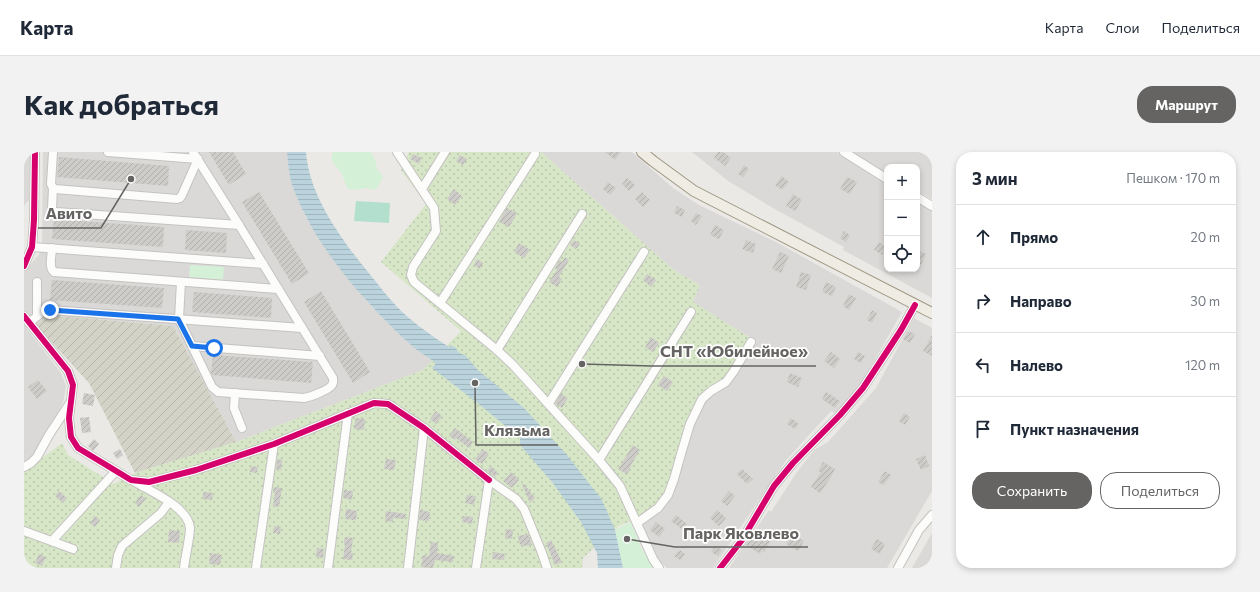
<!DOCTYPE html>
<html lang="ru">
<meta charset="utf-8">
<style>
:root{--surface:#fff;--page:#f2f2f3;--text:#1f2937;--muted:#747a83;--line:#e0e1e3;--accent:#656463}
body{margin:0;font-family:Commissioner,sans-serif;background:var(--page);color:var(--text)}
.controls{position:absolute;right:12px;top:12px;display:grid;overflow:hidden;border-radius:8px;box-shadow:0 2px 6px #0003}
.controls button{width:36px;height:36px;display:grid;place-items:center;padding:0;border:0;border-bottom:1px solid var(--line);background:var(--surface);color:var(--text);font:20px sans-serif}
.stop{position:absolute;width:12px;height:12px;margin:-9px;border:3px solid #1a73e8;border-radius:50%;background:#fff}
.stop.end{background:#1a73e8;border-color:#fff;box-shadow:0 1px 4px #0008}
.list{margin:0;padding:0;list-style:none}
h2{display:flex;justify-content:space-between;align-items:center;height:52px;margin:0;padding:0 16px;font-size:17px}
h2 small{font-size:13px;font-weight:400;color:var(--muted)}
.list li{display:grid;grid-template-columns:26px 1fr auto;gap:12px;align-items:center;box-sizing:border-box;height:64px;padding:0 16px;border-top:1px solid var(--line)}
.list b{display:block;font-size:15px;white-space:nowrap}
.list em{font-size:13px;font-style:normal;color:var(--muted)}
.actions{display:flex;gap:8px;padding:12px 16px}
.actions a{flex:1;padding:9px 0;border:1px solid var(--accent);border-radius:16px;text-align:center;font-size:14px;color:var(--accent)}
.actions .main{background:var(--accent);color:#fff}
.icon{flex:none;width:22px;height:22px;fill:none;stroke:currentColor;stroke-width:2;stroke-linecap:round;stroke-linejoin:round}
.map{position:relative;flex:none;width:908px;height:416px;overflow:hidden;border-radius:16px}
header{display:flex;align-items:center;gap:24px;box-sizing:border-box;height:56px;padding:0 20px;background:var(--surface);border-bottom:1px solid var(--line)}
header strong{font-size:19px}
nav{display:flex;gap:22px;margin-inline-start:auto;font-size:14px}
.intro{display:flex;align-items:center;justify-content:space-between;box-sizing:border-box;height:96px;padding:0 24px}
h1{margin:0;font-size:28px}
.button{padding:10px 18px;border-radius:16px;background:var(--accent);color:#fff;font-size:14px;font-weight:700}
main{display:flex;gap:24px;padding:0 24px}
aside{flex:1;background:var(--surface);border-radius:16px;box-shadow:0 2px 6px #0003}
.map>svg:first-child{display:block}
.residential{fill:#dad9d7}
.construction{fill:url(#construction-furrows)}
.park{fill:#d4f0d6}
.garden{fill:url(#garden-dots)}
.pitch{fill:#b3dfcf}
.water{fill:url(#water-rules)}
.building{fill:url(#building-hatch)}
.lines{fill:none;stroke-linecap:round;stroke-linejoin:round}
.minor-casing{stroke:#c4c3c1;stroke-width:10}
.major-casing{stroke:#9f9884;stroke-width:12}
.minor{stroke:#fcfcfb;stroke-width:8}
.major{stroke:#efece4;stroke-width:10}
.cycleway-casing{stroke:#fff;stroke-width:8}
.cycleway{stroke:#d6006c;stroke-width:6}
.route{stroke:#1a73e8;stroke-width:5}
.leader{fill:none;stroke:#656463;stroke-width:1.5}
.callout-dot{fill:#656463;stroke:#fff;stroke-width:1.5}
.callout-label{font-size:16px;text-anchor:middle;font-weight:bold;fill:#656463;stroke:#fff;stroke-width:3.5;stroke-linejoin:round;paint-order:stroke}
</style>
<header>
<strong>Карта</strong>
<nav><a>Карта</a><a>Слои</a><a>Поделиться</a></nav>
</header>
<div class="intro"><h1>Как добраться</h1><a class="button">Маршрут</a></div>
<main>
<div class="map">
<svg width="908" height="416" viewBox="0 0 908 416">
<defs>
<pattern id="construction-furrows" width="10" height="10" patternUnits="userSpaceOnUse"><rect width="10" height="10" fill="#d3d3c7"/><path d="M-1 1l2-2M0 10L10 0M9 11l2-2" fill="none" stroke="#b5b5aa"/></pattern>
<pattern id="garden-dots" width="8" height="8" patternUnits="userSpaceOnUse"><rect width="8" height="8" fill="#d6e6c6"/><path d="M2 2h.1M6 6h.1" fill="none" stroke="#b7c5aa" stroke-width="1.8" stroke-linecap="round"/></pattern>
<pattern id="water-rules" width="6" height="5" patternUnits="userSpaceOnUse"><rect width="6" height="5" fill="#bbd3dc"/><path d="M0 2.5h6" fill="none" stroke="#a0b5bc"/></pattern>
<pattern id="building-hatch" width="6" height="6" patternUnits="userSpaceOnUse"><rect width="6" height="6" fill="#ceccc8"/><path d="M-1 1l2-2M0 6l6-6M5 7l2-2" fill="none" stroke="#b0afab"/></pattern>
</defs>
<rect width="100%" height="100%" fill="#ebe9e5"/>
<!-- residential -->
<g class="residential">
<polygon points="0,0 7,0 5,48 0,54"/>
<polygon points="19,0 263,0 265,18 268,32 281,64 295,86 320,122 348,155 386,192 412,211 399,218 212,290 149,174 25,163 12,173 0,159 0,120 18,99"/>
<polygon points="517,0 608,0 649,36 675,53 752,90 878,160 837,232 812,262 807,259 763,307 689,416 643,416 634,407 614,365 664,269 725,185 668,150 676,133 651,119"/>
<polygon points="668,0 813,0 863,31 863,117 893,117 893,49 908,58 908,146 819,98 820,95 749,56 704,29"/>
<polygon points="824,0 908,0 908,47 893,39 893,15 863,15 863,24"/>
<polygon points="890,166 908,176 908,339 863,416 705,416 745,358 747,360 773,320 790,298 804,290 852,236"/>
<polygon points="0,173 37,221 42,234 39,251 15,296 3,309 0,310"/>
<polygon points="908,381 908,416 888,416"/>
</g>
<!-- construction -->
<polygon class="construction" points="25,163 149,174 212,290 111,321 65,231 12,173"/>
<!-- park -->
<g class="park">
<path d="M309 0H347L352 10 353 17 359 25 354 35 351 38 343 36 330 38 324 37C321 32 320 27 318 22 314 14 304 11 309 0Z"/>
<polygon points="166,113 200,115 199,128 165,125"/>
<polygon points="607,370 617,396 632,416 599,416 591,378"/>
</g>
<!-- garden -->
<polygon class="garden" points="385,0 517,0 651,119 676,133 669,150 725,185 715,206 704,223 679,242 642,341 630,355 611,367 595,374 559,406 558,416 10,416 0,411 0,317 14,309 38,291 44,303 90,332 111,321 212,290 399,218 437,179 357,110 402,52 377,18"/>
<!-- pitch -->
<polygon class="pitch" points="332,49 366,51 365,71 330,69"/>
<!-- water -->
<path class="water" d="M263 0H282C285 45 320 91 348 125 360 140 371 154 385 166 398 177 411 186 425 195L427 193 432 196 434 200 442 204 454 218 500 256 543 303 578 348 591 378 599 416H574L573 401 557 370 528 330 496 293V286L451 249 408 216 412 211C404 205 395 200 387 193 379 186 371 178 363 170 324 131 287 85 268 33 265 23 264 11 263 0Z"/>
<!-- building -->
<g class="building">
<polygon points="185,0 209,0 222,22 205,33"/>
<polygon points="581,0 597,0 591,8"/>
<polygon points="694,0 699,0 707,6 701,14 690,6"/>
<polygon points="389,2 398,6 395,12 386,7"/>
<polygon points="436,3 443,7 439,13 432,9"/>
<polygon points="35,5 145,14 144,34 33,25"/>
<polygon points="720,13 725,17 719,25 714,22"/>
<polygon points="758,24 765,30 758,38 751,33"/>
<polygon points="823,25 833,30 826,42 816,37"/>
<polygon points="603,26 611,33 605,39 598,32"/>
<polygon points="584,30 592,36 586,43 579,37"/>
<polygon points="430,37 438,44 431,53 423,47"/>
<polygon points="235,40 285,121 268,132 218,50"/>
<polygon points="618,40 626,48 619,55 611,47"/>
<polygon points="769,42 778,48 771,59 762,54"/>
<polygon points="653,54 661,58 658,65 650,61"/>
<polygon points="483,56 493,61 485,75 475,70"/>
<polygon points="672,61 678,64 672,73 667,69"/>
<polygon points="30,67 140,75 139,95 28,87"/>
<polygon points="691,73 700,78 695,87 686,83"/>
<polygon points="162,78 203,81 202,101 161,98"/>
<polygon points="820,79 826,83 822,90 816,86"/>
<polygon points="550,88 556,92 552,97 546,93"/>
<polygon points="722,88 732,92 729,101 718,97"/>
<polygon points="855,90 862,95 858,103 850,98"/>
<polygon points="495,91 506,98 500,106 490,100"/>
<polygon points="893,98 902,102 893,121"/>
<polygon points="756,100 765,104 757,121 748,117"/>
<polygon points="541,105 545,108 535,125 538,127 533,135 525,130 533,118 531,116 536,108 538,110"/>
<polygon points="453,107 459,111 456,117 450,113"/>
<polygon points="777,120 787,123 782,138 772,135"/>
<polygon points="623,122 632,128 627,135 619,128"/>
<polygon points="28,128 140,136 138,156 26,148"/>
<polygon points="802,130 812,135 808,144 798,140"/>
<polygon points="297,139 346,220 329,231 280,150"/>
<polygon points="170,140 248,146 247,166 168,160"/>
<polygon points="825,142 832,146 825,158 819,154"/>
<polygon points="848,158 853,161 848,171 843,168"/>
<polygon points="884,179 891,182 886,191 879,187"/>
<polygon points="908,183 908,204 899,199"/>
<polygon points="627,185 635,191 629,200 621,195"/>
<polygon points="807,200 816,207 810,216 800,209"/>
<polygon points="834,200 841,204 837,211 830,207"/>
<polygon points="189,203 289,210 287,231 188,223 187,221"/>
<polygon points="766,221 778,226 774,235 763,230"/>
<polygon points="640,224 649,230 643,239 634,233"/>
<polygon points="14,228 23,239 13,247 4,235"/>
<polygon points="802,240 816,249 811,256 798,247"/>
<polygon points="60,241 71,243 69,254 58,252"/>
<polygon points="537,242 544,246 538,256 531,251"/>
<polygon points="412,259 418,264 412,272 406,267"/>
<polygon points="880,261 886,265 881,273 875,269"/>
<polygon points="65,265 67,280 58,281 56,266"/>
<polygon points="332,266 341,267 340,278 330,277"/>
<polygon points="767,266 775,272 771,277 763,272"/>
<polygon points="431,276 449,290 445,296 432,286 431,288 425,284"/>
<polygon points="70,287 75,292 69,299 64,294"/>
<polygon points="609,293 616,298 606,315 607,315 603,322 594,317"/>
<polygon points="96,297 99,303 93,307 89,301"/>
<polygon points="459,297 465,302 458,312 451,307"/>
<polygon points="901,303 905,314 897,318 892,307"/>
<polygon points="253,307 258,308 257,318 252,317"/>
<polygon points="362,307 372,308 370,318 360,317"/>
<polygon points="799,310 811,317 807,325 796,341 787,335 797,320 794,319"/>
<polygon points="227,314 234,315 233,321 226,320"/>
<polygon points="467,314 474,321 471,325 463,319"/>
<polygon points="718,317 729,327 723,332 713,322"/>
<polygon points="861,319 867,323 860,333 854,330"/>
<polygon points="487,320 495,328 488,336 479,329"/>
<polygon points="498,332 500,332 511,346 506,351"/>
<polygon points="250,335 258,336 255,355 249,354 251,341 249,341"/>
<polygon points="320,338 329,339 328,348 319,346"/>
<polygon points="35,339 43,346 39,351 31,344"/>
<polygon points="705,339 711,344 703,354 697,349"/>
<polygon points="179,340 189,341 188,348 179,347"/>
<polygon points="117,343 122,347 115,355 111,351"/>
<polygon points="443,343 452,344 450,353 441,351"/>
<polygon points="322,357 333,359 332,368 321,367"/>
<polygon points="396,358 406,360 405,369 395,368"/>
<polygon points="693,358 702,366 695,374 686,366"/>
<polygon points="362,359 382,362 381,367 369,366 369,370 361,369"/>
<polygon points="652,363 663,372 659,378 647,369"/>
<polygon points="71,364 76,368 71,375 66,371"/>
<polygon points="439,364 449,365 448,372 438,370"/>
<polygon points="632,370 641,377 635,385 626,378"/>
<polygon points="250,374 257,375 256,382 249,381"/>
<polygon points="482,377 489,378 488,387 481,386"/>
<polygon points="145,378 156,379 155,391 144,390"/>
<polygon points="732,379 747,389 740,400 738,398 736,402 722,393"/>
<polygon points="504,382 508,393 498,394 497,392 496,393 494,384"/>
<polygon points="769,382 780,389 774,399 762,392"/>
<polygon points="321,385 329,386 327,401 329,401 328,408 319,407 321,393 320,392"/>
<polygon points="853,387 861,392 856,402 847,397"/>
<polygon points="527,388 538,410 531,413 522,391"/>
<polygon points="407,390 414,391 413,401 430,404 429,410 411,408 409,416 397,415 399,403 405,404"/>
<polygon points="691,394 698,398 694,404 687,400"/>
<polygon points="293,396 300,397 299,406 292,405"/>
<polygon points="656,398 661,402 656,408 650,404"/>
<polygon points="469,400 481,402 480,408 468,407"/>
<polygon points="186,401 198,403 196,413 185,412"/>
<polygon points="15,402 22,405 18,414 11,411"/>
</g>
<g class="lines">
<defs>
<g id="minor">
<polyline points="29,0 27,32 29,36 31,37 153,47 156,46 158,43 174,7 84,0"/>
<polyline points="169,0 215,73"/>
<polyline points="373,0 410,56 412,79 389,115 387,123 390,130 473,198 489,213 575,308 596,334 629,407 635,416"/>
<polyline points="820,0 863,27"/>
<path d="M29 36 28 57 29 59 32 60 215 73 309 226C309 230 310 230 308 233 305 238 286 245 280 246L194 240 188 235 155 167 157 130"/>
<polyline points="398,37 421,0"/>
<polyline points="893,45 908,54"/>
<polyline points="8,95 239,112"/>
<path d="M28 96C28 104 24 115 30 120L254 137"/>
<polyline points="0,114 8,95 10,68 11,0"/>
<polyline points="416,151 511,2"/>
<polyline points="0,164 44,219 49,233 45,266 47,285 54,296 107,328 125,330 172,318 250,292 350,251 364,252 400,276 465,328 492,347 500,357 518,401 523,416"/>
<polyline points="13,164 13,130"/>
<polyline points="5,171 17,161 26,158 278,176"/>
<polyline points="168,194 296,204"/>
<polyline points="473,198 558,62"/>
<polyline points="211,241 210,256 218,276"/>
<polyline points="525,251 620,100"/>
<polyline points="575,308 667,160"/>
<polyline points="0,315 7,311 13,305 25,283 46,251"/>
<path d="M111 330C128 340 164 355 166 376 166 385 161 406 160 416"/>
<polyline points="613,371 634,356 644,343 650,327 657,302 666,272 678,247 687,239 702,230 710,219 727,190"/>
<polyline points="0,379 49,397"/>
<polyline points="28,389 92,319"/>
<polyline points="92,416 94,403 98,394 137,361 145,350"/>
<polyline points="232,416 250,292"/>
<polyline points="304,416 324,261"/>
<polyline points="384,416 400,276"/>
<polyline points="452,416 465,328"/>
<polyline points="696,416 718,388 750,334 769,311 816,263 839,236 877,178 891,153"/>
<polyline points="874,416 895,378 908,363"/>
</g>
<polyline id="major" points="618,0 629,9 670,39 908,161"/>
</defs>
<!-- minor casing -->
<use href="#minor" class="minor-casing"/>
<!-- major casing -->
<use href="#major" class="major-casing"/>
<!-- minor -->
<use href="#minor" class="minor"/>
<!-- major -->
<use href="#major" class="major"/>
<defs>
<g id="cycleway">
<polyline points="0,114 8,95 10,68 11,0"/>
<polyline points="0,164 44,219 49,233 45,266 47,285 54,296 107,328 125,330 172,318 250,292 350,251 364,252 400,276 465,328"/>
<polyline points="696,416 718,388 750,334 769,311 816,263 839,236 877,178 891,153"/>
</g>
</defs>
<!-- cycleway casing -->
<use href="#cycleway" class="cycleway-casing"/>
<!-- cycleway -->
<use href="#cycleway" class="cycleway"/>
</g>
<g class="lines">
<!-- route -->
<polyline class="route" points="26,158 154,167 168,194 190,196"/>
</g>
<!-- callouts -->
<path class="leader" d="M107 27L77 76H14M558 212L628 214H792M451 231L452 293H534M603 387L651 395H784"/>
<g class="callout-dot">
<circle cx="107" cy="27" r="4"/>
<circle cx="558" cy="212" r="4"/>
<circle cx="451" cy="231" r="4"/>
<circle cx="603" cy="387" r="4"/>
</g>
<g class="callout-label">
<text x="45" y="67">Авито</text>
<text x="710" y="205">СНТ «Юбилейное»</text>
<text x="493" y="284">Клязьма</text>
<text x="717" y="387">Парк Яковлево</text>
</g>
</svg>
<div class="controls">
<button>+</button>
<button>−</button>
<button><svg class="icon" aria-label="locate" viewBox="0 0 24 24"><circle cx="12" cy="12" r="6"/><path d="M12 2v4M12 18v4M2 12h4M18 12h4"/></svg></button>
</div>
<div class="stop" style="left:190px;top:196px"></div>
<div class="stop end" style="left:26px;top:158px"></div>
</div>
<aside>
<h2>3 мин<small>Пешком · 170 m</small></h2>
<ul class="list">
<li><svg class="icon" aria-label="ahead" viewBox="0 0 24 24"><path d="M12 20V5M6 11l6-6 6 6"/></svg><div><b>Прямо</b></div><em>20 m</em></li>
<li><svg class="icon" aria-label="right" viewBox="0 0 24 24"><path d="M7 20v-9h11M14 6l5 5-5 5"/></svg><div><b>Направо</b></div><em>30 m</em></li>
<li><svg class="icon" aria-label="left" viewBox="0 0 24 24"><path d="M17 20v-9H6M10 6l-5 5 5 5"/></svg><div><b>Налево</b></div><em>120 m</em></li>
<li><svg class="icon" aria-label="arrive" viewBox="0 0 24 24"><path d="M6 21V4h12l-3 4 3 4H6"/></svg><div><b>Пункт назначения</b></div></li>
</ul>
<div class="actions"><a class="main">Сохранить</a><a>Поделиться</a></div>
</aside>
</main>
